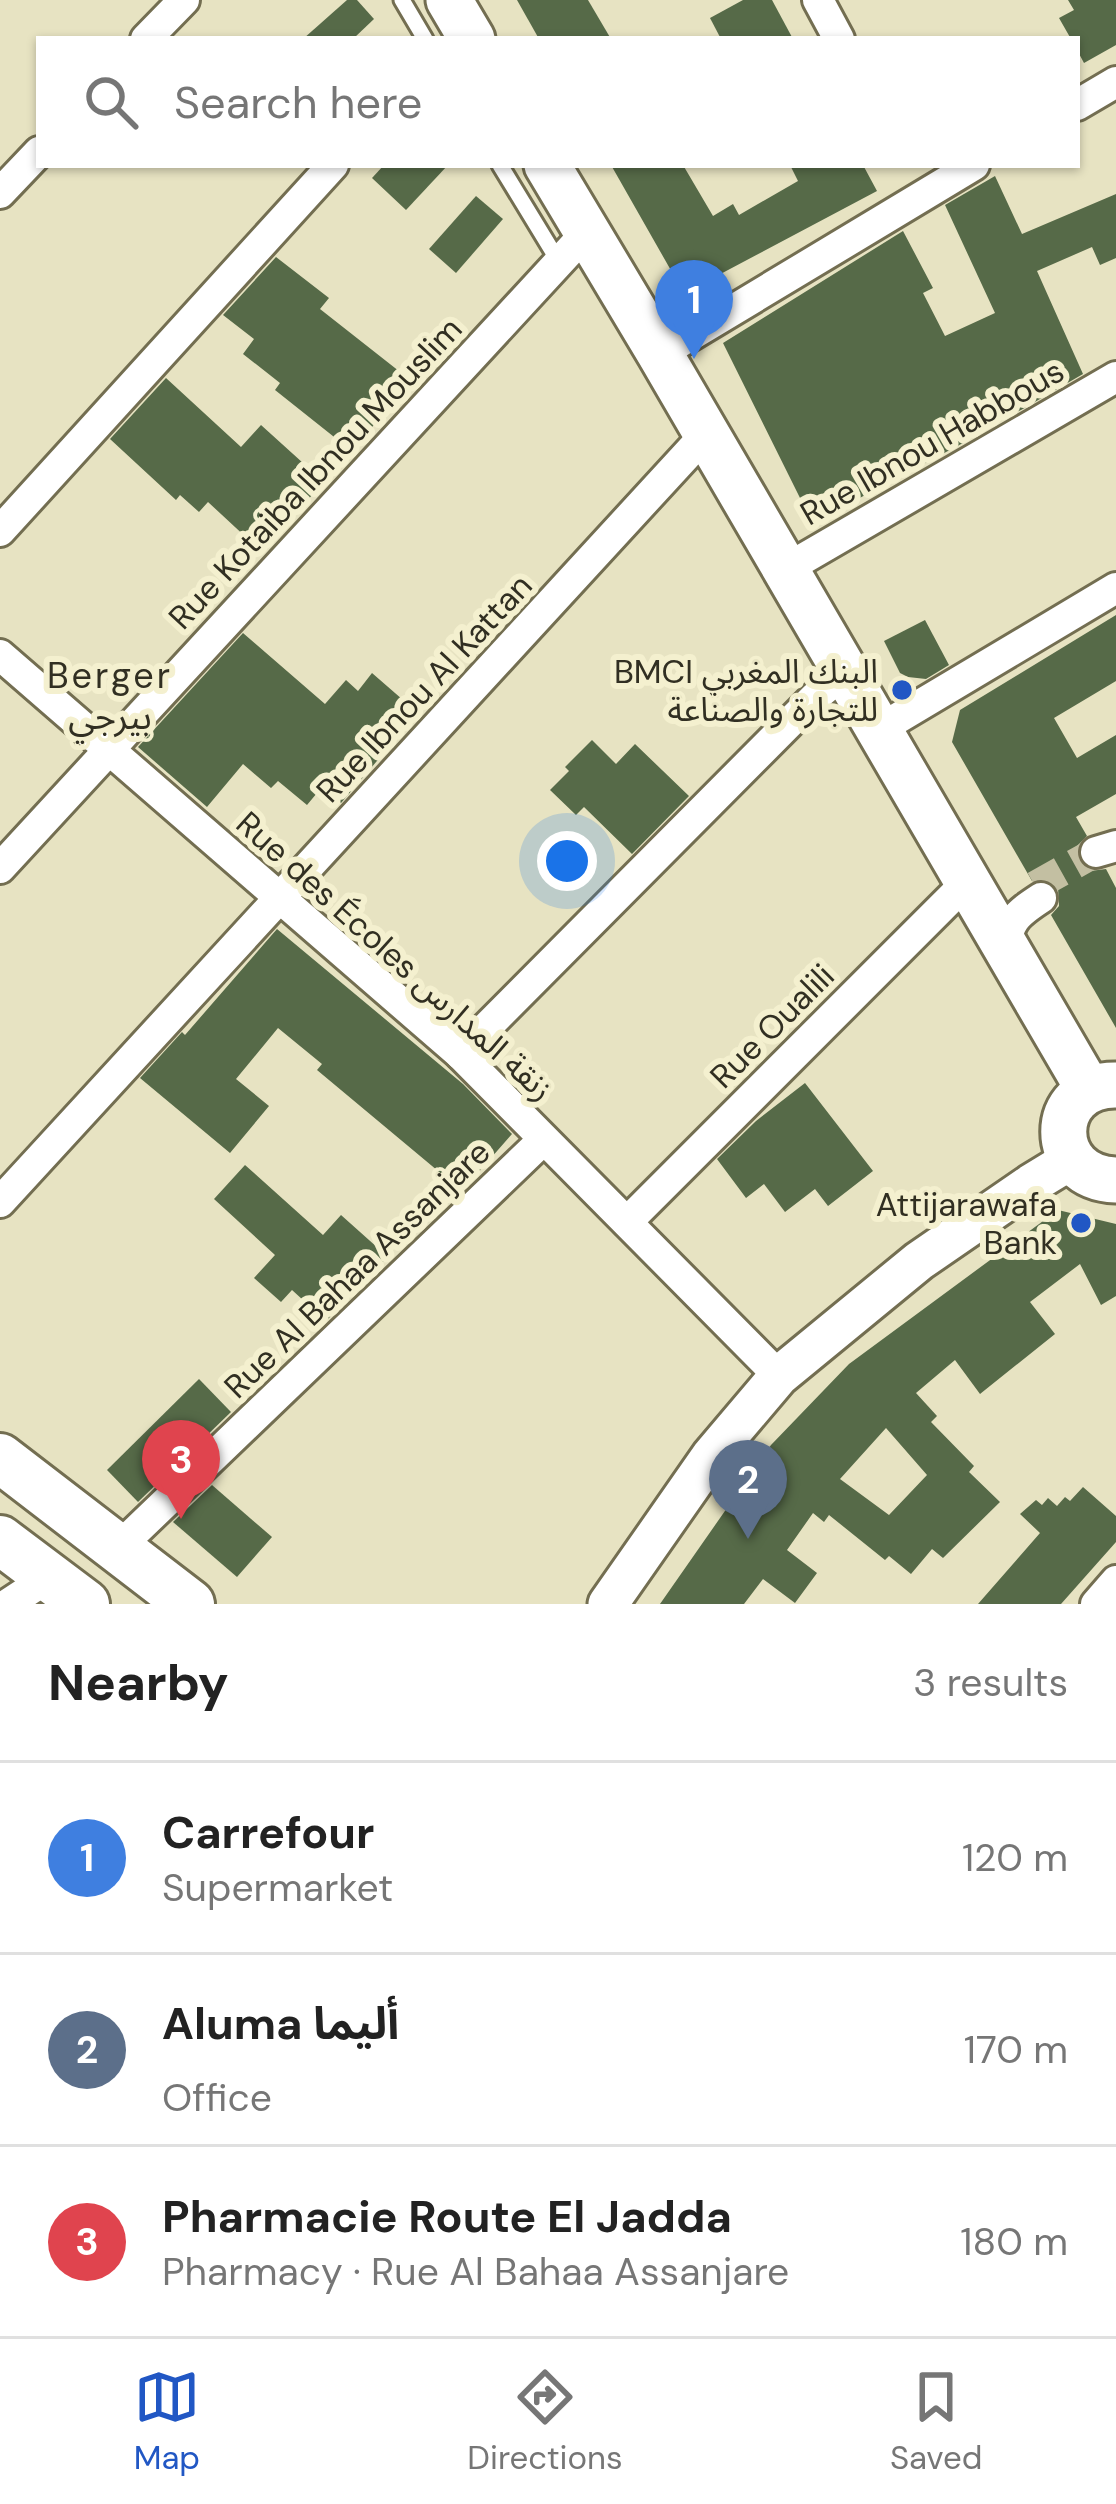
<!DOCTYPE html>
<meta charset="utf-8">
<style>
:root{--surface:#fff;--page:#f6f6f6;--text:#222;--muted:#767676;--line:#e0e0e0;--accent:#2157c4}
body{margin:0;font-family:"DM Sans","Noto Sans Arabic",sans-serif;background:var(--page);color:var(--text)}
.you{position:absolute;left:567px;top:861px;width:42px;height:42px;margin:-30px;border:9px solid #fff;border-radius:50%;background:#1a73e8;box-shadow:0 0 0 18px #1a73e833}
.badge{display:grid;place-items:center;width:78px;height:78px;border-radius:50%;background:var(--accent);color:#fff;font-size:39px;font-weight:700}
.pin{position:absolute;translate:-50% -99px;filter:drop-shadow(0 3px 6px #0008)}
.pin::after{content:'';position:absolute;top:63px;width:42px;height:36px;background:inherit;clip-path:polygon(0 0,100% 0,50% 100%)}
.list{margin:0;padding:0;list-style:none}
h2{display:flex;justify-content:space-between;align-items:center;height:156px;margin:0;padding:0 48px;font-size:51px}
h2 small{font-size:39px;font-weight:400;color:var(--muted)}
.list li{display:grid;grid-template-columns:78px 1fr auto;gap:36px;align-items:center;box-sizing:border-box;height:192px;padding:0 48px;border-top:3px solid var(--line)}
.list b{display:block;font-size:45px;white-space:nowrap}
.list p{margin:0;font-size:39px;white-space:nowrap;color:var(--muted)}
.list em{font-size:39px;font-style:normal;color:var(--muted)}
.icon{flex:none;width:66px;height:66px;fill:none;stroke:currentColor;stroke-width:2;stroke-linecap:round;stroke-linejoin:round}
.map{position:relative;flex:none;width:1116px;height:1604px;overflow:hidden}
.search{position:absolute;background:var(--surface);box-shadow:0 3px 9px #0004;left:36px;right:36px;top:36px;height:132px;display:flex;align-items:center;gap:30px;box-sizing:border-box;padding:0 42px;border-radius:0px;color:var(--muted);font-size:45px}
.sheet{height:732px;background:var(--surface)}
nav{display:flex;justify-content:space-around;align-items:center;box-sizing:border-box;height:168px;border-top:3px solid var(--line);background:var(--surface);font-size:33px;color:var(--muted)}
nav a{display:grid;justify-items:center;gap:6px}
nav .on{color:var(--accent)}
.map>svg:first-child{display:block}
.building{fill:#566a48;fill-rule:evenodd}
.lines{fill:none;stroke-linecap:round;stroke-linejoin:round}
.minor-tunnel{stroke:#c3bfa2;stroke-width:30;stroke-dasharray:30 15;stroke-linecap:butt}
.service-casing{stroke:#736e51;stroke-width:21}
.minor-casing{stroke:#736e51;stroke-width:36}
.tertiary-casing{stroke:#736e51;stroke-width:45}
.secondary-casing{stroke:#736e51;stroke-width:51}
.primary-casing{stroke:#736e51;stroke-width:54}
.service{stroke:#fff;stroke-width:15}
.minor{stroke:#fff;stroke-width:30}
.tertiary{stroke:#fff;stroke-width:39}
.secondary{stroke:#fff;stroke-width:45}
.primary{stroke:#fff;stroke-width:48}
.poi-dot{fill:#2157c4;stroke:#f4f0cf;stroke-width:4.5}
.labels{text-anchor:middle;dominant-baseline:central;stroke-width:12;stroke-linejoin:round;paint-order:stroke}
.street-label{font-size:33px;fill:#312f22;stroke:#f4f0cf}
.poi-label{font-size:33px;fill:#312f22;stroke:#f4f0cf;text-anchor:end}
.neighbourhood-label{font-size:36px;letter-spacing:3px;fill:#312f22;stroke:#f4f0cf}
</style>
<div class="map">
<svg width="1116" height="1604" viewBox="0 0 1116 1604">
<rect width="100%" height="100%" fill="#e7e3c2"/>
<!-- building -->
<g class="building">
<polygon points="347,0 357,0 374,19 353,39 303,39"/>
<polygon points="517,0 588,0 611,39 539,39"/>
<polygon points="743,0 772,0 793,39 721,39 710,18"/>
<polygon points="1068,0 1116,0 1116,45 1084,63 1077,50 1077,39 1071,39 1059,18 1074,10"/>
<polygon points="384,165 448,165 406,210 372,178"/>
<polygon points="611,165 683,165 713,216 733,204 739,215 798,181 790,165 863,165 877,191 696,287 677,281"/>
<polygon points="995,176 1022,234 1116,194 1116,258 1100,265 1092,247 1037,271 1083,374 1021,410 960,438 963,443 854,501 843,483 803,504 723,343 903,231 933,288 923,293 945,336 995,313 945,205"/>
<polygon points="476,196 503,219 456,273 429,249"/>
<polygon points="276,257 329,298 320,309 409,379 353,452 275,390 280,383 243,354 254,339 223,315"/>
<polygon points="166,378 241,447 261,425 324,482 261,551 208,502 199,512 180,495 176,500 110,439"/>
<polygon points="1116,615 1116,681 1054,718 1077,758 1116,735 1116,794 1076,817 1087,836 1077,846 1078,859 1090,871 1106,869 1116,888 1116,1028 1051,915 1059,906 1058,888 1049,880 1032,881 952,742 960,710"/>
<polygon points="925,620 949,665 926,679 908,677 900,673 884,641"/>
<polygon points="243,633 325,704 346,680 358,691 372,673 418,713 341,803 322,787 307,805 278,781 271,788 243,764 207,807 138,747"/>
<polygon points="592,740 616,764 635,744 689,796 632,854 584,807 576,815 550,790 569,771 565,767"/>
<polygon points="277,929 463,1084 512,1134 462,1191 317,1070 322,1064 278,1028 236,1079 269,1106 230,1153 140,1078 182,1032 185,1035"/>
<polygon points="805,1083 873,1171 828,1206 815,1189 785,1212 764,1184 746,1198 717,1159 756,1121"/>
<polygon points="245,1165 323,1235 341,1215 388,1257 326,1321 292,1290 281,1302 254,1278 275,1255 214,1199"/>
<path d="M1058 1210 1116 1224V1296L1101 1305 1080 1264 1030 1302 1055 1334 980 1394 955 1360 916 1393 937 1416 931 1422 974 1466 969 1472 1000 1502 943 1558 932 1549 911 1574 889 1556 885 1560 829 1515 824 1522 813 1513 787 1550 817 1573 795 1603 763 1579 744 1604H660L771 1445 849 1364ZM886 1428 927 1475 889 1515 840 1479Z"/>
<polygon points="199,1379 231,1412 138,1502 107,1470"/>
<polygon points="212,1485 272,1537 237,1577 173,1522"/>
<polygon points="1083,1487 1116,1516 1116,1542 1061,1604 978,1604 1040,1533 1020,1514 1036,1500 1042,1505 1048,1498 1057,1506 1065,1497 1070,1501"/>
</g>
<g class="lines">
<!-- minor-tunnel -->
<polyline class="minor-tunnel" points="1035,886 1096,852"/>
<defs>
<g id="service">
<polyline points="402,0 425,39"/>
<polyline points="500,165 559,262"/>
</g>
<g id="minor">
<polyline points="818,0 839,39"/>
<polyline points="146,39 184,0"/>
<polyline points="1077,105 1116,82"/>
<polyline points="0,193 39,152"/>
<polyline points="660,354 974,165"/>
<polyline points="0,531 333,165"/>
<polyline points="784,570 1116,377"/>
<polyline points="0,655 460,1054 779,1376"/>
<polyline points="878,730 1116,588"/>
<polyline points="1096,852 1116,846"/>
<polyline points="0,868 586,233"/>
<path d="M1008 953C1004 923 1018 913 1041 898"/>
<polyline points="460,1054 814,698 845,672"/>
<polyline points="0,1202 705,435"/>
<polyline points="627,1222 967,882"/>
<polyline points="117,1549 543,1140"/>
<polyline points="8,1604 49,1577"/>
<polyline points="1096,1604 1116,1581"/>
</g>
<polyline id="tertiary" points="608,1604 712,1455 779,1376 919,1261 1031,1184 1072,1159"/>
<g id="secondary">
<polyline points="449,0 472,39"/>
<polyline points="547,165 660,354 1089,1090"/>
<path d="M1115 1085C1047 1085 1046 1178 1116 1180"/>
</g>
<g id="primary">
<polyline points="0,1458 190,1604"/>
<polyline points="0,1540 85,1604"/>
</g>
</defs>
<!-- service casing -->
<use href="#service" class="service-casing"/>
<!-- minor casing -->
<use href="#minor" class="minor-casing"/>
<!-- tertiary casing -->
<use href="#tertiary" class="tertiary-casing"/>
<!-- secondary casing -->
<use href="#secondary" class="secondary-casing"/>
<!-- primary casing -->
<use href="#primary" class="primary-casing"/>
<!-- service -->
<use href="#service" class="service"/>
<!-- minor -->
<use href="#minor" class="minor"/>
<!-- tertiary -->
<use href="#tertiary" class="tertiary"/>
<!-- secondary -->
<use href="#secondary" class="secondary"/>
<!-- primary -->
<use href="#primary" class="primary"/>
</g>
<!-- markers -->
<g class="poi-dot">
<circle cx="902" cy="690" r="12"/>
<circle cx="1081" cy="1223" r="12"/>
</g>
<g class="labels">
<!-- street labels -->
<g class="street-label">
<text transform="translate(932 442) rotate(-30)">Rue Ibnou Habbous</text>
<text transform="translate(315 473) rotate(-47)">Rue Kotaiba Ibnou Mouslim</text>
<text transform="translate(424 688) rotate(-47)">Rue Ibnou Al Kattan</text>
<text transform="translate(395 956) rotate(42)">Rue des Écoles زنقة المدارس</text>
<text transform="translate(772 1026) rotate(-45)">Rue Oualili</text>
<text transform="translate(357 1269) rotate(-44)">Rue Al Bahaa Assanjare</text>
</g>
<!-- poi labels -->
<g class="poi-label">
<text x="878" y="671">BMCI البنك المغربي<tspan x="878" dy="38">للتجارة والصناعة</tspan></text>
<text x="1057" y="1204">Attijarawafa<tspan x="1057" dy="38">Bank</tspan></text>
</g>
<!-- neighbourhood labels -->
<g class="neighbourhood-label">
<text x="110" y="675">Berger<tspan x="110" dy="41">بيرجي</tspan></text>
</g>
</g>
</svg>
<div class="you"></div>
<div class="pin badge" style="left:694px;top:359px;background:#3f7fe0">1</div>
<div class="pin badge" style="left:748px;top:1539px;background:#5c6f8a">2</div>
<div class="pin badge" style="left:181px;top:1519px;background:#e0444e">3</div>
<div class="search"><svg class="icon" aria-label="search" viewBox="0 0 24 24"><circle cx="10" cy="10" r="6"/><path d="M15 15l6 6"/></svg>Search here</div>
</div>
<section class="sheet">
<h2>Nearby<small>3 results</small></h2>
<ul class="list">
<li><span class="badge" style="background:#3f7fe0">1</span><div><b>Carrefour</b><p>Supermarket</p></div><em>120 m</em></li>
<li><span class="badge" style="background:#5c6f8a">2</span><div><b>Aluma أليما</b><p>Office</p></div><em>170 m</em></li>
<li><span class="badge" style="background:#e0444e">3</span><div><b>Pharmacie Route El Jadda</b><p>Pharmacy · Rue Al Bahaa Assanjare</p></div><em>180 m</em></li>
</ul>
</section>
<nav>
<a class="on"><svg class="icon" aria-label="map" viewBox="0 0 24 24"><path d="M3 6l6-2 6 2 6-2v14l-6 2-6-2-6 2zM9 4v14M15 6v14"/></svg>Map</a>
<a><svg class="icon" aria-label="directions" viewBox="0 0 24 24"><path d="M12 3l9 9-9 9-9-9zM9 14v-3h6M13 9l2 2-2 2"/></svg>Directions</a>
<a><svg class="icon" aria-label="saved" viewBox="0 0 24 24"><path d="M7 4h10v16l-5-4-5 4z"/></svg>Saved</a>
</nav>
